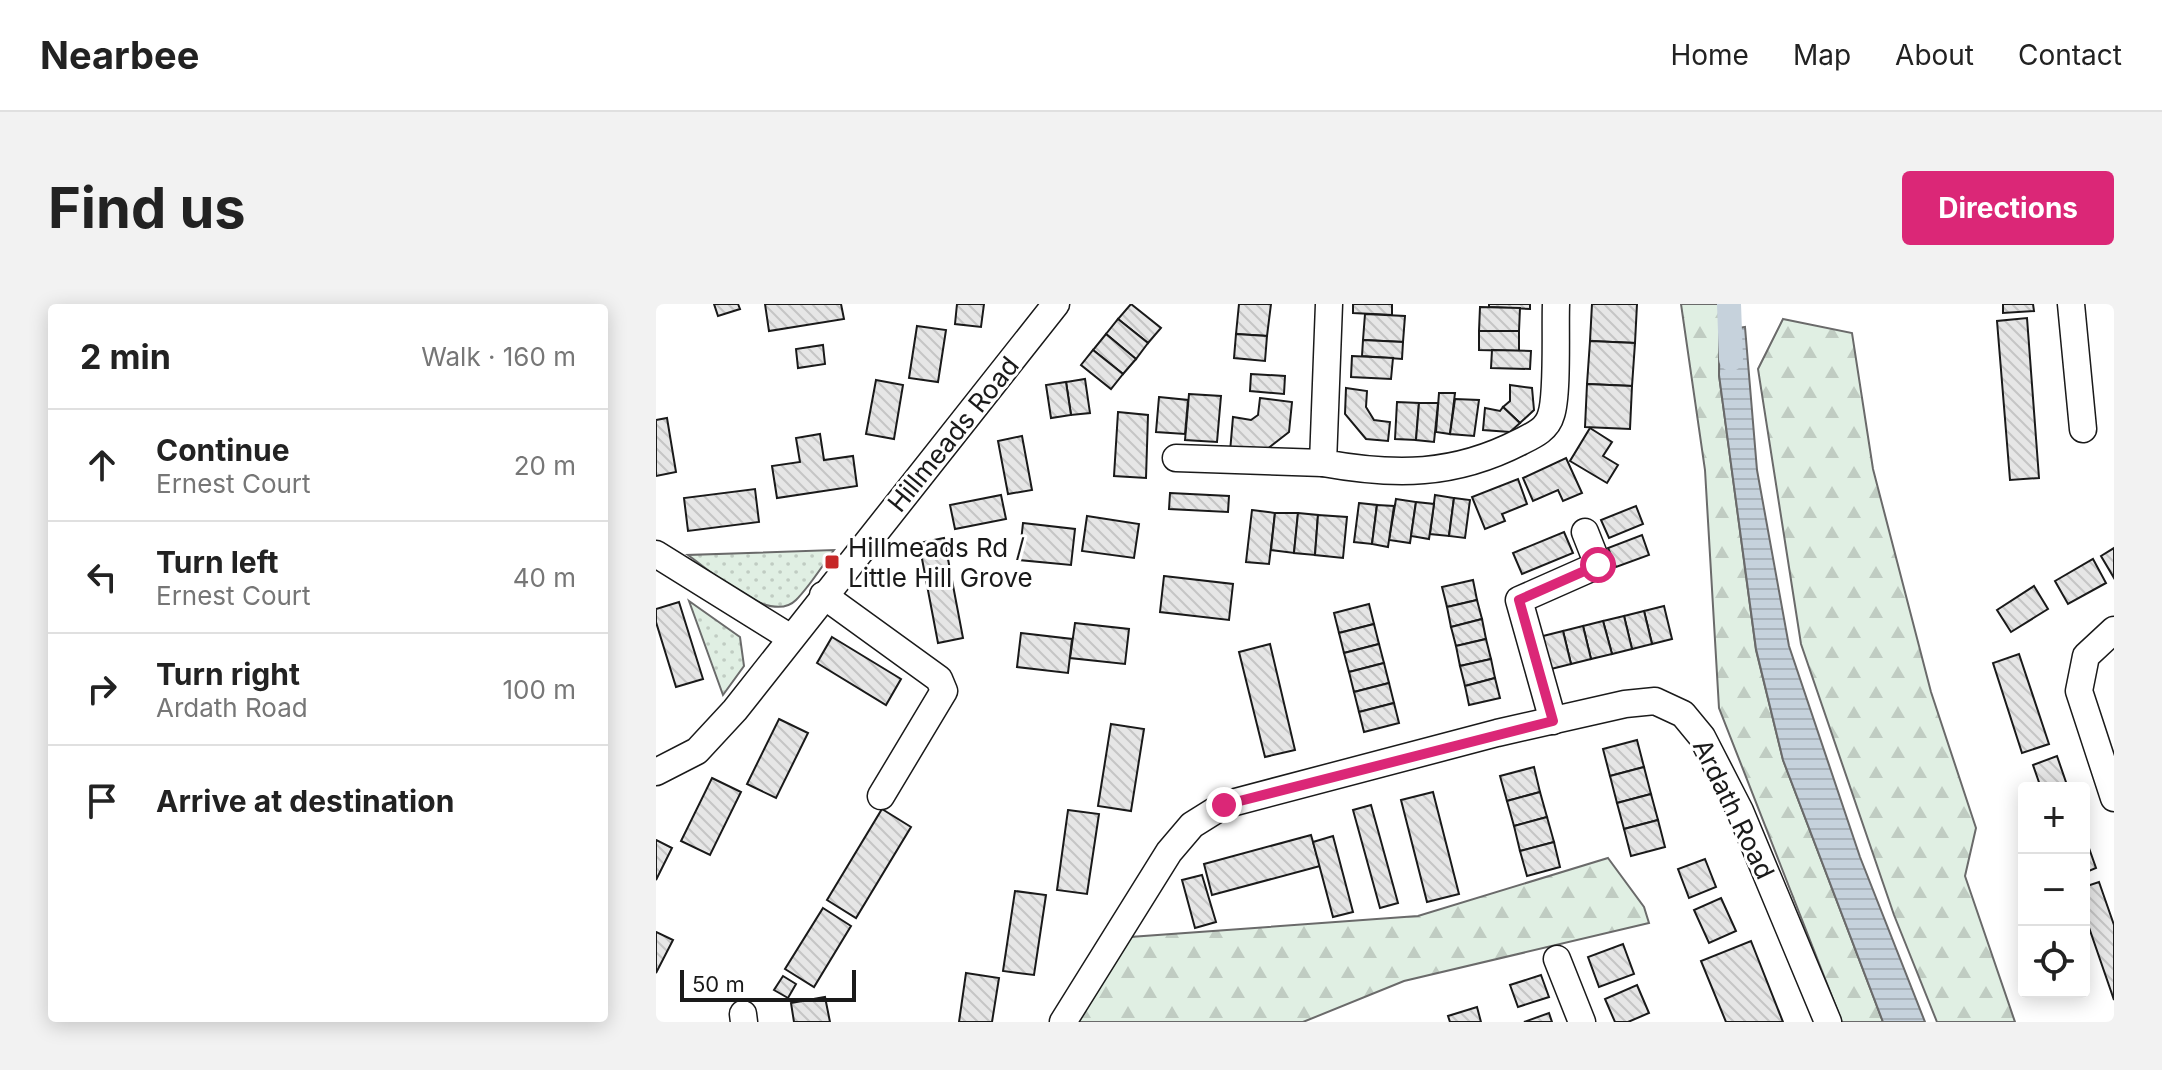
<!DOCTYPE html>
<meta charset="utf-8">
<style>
:root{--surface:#fff;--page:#f2f2f2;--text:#222;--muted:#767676;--line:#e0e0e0;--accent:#db2777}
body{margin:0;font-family:Inter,sans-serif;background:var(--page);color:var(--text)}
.controls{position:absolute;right:24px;bottom:24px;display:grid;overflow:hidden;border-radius:8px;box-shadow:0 4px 20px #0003}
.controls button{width:72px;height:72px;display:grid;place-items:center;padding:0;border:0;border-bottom:2px solid var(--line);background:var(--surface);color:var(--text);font:40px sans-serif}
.scale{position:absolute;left:24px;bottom:20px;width:176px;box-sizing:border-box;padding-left:8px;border:4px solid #1a1a1a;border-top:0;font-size:22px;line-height:28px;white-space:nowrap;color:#1a1a1a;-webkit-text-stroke:6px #fff;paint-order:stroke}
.stop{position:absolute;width:24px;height:24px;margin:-18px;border:6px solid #db2777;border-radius:50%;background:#fff}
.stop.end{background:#db2777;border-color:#fff;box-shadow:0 2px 8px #0008}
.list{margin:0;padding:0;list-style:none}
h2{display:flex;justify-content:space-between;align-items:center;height:104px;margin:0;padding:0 32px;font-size:34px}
h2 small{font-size:26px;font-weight:400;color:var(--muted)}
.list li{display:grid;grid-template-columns:52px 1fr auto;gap:24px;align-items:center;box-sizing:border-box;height:112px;padding:0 32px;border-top:2px solid var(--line)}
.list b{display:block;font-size:30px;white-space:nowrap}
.list p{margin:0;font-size:26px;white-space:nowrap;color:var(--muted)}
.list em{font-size:26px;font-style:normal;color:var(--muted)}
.icon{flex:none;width:44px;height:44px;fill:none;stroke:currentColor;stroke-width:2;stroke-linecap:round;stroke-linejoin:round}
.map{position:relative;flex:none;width:1458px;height:718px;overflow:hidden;border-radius:8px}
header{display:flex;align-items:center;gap:48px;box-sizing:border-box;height:112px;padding:0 40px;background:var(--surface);border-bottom:2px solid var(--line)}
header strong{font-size:38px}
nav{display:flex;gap:44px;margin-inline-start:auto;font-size:28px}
.intro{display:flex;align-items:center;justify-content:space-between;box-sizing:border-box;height:192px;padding:0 48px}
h1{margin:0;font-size:56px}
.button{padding:20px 36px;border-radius:8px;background:var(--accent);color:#fff;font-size:28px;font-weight:700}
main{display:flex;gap:48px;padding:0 48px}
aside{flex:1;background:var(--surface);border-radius:8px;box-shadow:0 4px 20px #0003}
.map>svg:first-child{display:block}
.grass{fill:url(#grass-dots);stroke:#6a6a6a;stroke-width:2}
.forest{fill:url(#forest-firs);stroke:#6a6a6a;stroke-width:2}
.water{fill:url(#water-rules);stroke:#6a6a6a;stroke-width:2}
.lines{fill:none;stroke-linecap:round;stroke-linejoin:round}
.canal{stroke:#c6d2dc;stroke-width:24}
.building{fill:url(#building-back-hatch);stroke:#1a1a1a;stroke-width:2}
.minor-casing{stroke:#1a1a1a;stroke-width:29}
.minor{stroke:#fff;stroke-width:26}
.route{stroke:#db2777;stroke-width:10}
.poi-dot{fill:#c62828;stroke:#fff;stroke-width:3}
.labels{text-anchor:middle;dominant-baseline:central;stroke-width:6;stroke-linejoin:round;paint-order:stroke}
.street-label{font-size:26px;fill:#1a1a1a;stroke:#fff}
.poi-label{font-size:26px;fill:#1a1a1a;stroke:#fff;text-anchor:start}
</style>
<header>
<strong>Nearbee</strong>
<nav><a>Home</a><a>Map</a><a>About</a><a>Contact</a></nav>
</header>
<div class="intro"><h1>Find us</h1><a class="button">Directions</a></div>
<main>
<aside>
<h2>2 min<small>Walk · 160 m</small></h2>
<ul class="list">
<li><svg class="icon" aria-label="ahead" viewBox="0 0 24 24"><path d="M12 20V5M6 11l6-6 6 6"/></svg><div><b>Continue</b><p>Ernest Court</p></div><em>20 m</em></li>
<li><svg class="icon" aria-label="left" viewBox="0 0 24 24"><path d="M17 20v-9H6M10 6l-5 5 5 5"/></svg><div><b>Turn left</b><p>Ernest Court</p></div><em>40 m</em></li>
<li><svg class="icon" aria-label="right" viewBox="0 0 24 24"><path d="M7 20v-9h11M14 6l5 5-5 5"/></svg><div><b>Turn right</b><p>Ardath Road</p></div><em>100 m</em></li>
<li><svg class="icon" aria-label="arrive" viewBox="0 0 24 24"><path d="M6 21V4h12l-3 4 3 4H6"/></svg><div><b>Arrive at destination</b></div></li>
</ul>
</aside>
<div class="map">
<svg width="1458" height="718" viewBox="0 0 1458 718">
<defs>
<pattern id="grass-dots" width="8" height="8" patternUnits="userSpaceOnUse" patternTransform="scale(2)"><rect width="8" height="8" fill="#e0efe3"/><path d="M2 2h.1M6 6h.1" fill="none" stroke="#c0ccc2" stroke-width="1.8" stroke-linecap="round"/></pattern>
<pattern id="forest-firs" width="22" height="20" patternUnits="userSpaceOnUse" patternTransform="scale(2)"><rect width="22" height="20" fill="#e0efe3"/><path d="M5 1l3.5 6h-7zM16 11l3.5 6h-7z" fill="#c0ccc2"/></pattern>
<pattern id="water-rules" width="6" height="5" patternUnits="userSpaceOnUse" patternTransform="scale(2)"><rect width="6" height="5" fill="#c6d2dc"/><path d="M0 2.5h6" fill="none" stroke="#aab4bc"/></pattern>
<pattern id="building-back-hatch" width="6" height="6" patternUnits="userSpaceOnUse" patternTransform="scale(2)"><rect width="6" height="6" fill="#e6e6e6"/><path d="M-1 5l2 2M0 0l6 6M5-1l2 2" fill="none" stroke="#c5c5c5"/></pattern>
</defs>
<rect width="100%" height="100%" fill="#fff"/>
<!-- grass -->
<g class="grass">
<path d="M178 246C166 262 154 282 140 296 114 322 55 267 32 251Z"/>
<polygon points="33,297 84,333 88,362 67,391"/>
</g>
<!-- forest -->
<g class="forest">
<polygon points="1025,0 1064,0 1063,71 1100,346 1127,456 1227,718 1186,718 1063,404 1049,166"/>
<polygon points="1127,15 1196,29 1217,165 1275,388 1320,524 1309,572 1359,718 1281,718 1238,611 1145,340 1102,65"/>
<polygon points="952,554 988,603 993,619 748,677 647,718 422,718 474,633 762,612"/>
</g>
<!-- water -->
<polygon class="water" points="1089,23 1101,166 1133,342 1204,553 1269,718 1227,718 1127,456 1100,345 1063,71 1064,27"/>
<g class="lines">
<!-- canal -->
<polyline class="canal" points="1073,0 1075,55"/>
</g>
<!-- building -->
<g class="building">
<polygon points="58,0 82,0 84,5 62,12"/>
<polygon points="109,0 185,0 188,15 113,27"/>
<polygon points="301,0 328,0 325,23 299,20"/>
<polygon points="475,0 505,24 492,39 462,15"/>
<polygon points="583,0 615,0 611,32 580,30"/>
<polygon points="697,0 736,0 736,11 697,9"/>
<polygon points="833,0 874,0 874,5 833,3"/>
<polygon points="936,0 981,0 979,39 934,37"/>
<polygon points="1347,0 1377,0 1378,7 1347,9"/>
<polygon points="824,3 864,4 863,27 823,27"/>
<polygon points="709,10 749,12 747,38 707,36"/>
<polygon points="1371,14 1383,174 1354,176 1341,17"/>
<polygon points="462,15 492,39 480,55 450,30"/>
<polygon points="261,22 290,26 282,78 253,74"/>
<polygon points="823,27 863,27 863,47 823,46"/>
<polygon points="450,30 480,55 467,70 437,46"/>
<polygon points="580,30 611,32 609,57 578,54"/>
<polygon points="707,36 747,38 746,55 706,52"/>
<polygon points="934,37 979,39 976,82 931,80"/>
<polygon points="167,41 169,60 142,64 140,45"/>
<polygon points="437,46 467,70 455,85 425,61"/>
<polygon points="836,46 875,47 874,65 835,64"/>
<polygon points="696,52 737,54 735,75 695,73"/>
<polygon points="595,70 629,72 628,90 594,87"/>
<polygon points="429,75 434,109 415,111 410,78"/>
<polygon points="220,76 247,81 238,135 210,130"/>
<polygon points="410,78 415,111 395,114 390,81"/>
<polygon points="931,80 976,82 974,125 929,123"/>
<polygon points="854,81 876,84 878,106 864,119 847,103 854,97"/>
<polygon points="690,84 711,87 710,103 718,116 734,118 732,137 710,135 689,110"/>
<polygon points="783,89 799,89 794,130 780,128"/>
<polygon points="533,90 565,92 561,138 529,136"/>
<polygon points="503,93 532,96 529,130 500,128"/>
<polygon points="604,94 636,98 633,128 606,149 574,148 577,113 595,116 602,111"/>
<polygon points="799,95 823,96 818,132 794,130"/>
<polygon points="741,98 763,99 760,136 739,135"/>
<polygon points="763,99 782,99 778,138 760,136"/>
<polygon points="847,103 864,119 854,128 827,126 829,104 844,107"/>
<polygon points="462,108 492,111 490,174 458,172"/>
<polygon points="11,114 20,168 0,172 0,116"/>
<polygon points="934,124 956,138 947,152 962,161 951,179 914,157"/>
<polygon points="164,130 168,156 197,152 201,182 121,194 116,162 144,158 140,134"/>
<polygon points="366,132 376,186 352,190 342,137"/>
<polygon points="910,154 926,189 907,197 902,186 877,197 867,174"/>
<polygon points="862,175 871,200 846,210 849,217 829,225 816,193"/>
<polygon points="99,185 103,218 32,227 28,194"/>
<polygon points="514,189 573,192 572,208 513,205"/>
<polygon points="345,191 350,215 299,225 294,201"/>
<polygon points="779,191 798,194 793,232 774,230"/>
<polygon points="798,194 814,196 809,234 793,232"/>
<polygon points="740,195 760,198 754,239 733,236"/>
<polygon points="760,198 778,200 773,235 755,232"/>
<polygon points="703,199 721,201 716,240 698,238"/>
<polygon points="721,201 738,202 732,243 716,240"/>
<polygon points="980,202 987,220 953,234 945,216"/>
<polygon points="596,206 619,209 613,260 590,258"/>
<polygon points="619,209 642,209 638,249 615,246"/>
<polygon points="642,209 662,211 659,251 638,249"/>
<polygon points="662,211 691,213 687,254 659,251"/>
<polygon points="431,212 483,220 478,254 426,247"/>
<polygon points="367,219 419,225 415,261 363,256"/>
<polygon points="908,228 917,249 866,270 857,249"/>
<polygon points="986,231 993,251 960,263 952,244"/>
<polygon points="288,234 307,334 282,339 263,239"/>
<polygon points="1458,244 1458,274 1445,252"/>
<polygon points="1437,255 1450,279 1412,300 1399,277"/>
<polygon points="508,272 577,280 573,316 504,308"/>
<polygon points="817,276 821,296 791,303 786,283"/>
<polygon points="1378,282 1392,305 1355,328 1341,306"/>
<polygon points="821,296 826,315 795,323 791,303"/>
<polygon points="23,298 47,375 20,383 0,318 0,305"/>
<polygon points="713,300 718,320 683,329 678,309"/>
<polygon points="1008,302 1016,335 996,340 988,307"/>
<polygon points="988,307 996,340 976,345 968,312"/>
<polygon points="968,312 976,345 956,350 947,317"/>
<polygon points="826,315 830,335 800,342 795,323"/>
<polygon points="947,317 956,350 935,355 927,322"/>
<polygon points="419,319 473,325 469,360 414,354"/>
<polygon points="718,320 723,340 688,349 683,329"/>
<polygon points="927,322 935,355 915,360 907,327"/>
<polygon points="907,327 915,360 895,365 887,332"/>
<polygon points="365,329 416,335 412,369 361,363"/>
<polygon points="176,333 245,375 230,401 161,359"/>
<polygon points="830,335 835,355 804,362 800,342"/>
<polygon points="614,340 639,446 609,453 583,348"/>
<polygon points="723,340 728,359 693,368 688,349"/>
<polygon points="1363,350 1393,440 1366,449 1337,359"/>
<polygon points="835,355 839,374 809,382 804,362"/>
<polygon points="728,359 733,379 698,388 693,368"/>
<polygon points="839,374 844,394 813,401 809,382"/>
<polygon points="733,379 738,399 703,408 698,388"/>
<polygon points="738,399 743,419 708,428 703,408"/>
<polygon points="123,415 152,429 120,494 91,480"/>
<polygon points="455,420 488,425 475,507 442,502"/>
<polygon points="981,436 988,463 954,472 947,445"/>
<polygon points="1401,452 1412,484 1385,484 1377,461"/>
<polygon points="878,463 884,488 851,497 844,472"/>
<polygon points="988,463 995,490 961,499 954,472"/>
<polygon points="56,474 85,488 54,551 25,537"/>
<polygon points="777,488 803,590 771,598 745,496"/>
<polygon points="884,488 891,513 858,522 851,497"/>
<polygon points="995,490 1002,516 968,525 961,499"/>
<polygon points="715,501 742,599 724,604 697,506"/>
<polygon points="226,505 255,523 200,614 171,596"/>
<polygon points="412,506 443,510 431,590 401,586"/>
<polygon points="891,513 898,538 864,547 858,522"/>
<polygon points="1002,516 1009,543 975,552 968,525"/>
<polygon points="1428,530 1440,564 1428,569"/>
<polygon points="655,531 664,562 556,591 548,560"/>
<polygon points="677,532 697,608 677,613 657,538"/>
<polygon points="0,536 16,544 0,576"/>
<polygon points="898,538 904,563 871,572 864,547"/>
<polygon points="1049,555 1060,583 1033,594 1022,565"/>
<polygon points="546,571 560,618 539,624 526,576"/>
<polygon points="1443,578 1458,621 1458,696 1428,609 1428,583"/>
<polygon points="359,587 390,591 378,671 347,667"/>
<polygon points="1065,594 1080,627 1053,639 1038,606"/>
<polygon points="167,604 195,622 158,683 129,665"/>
<polygon points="0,628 17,636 0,669"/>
<polygon points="1095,637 1127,718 1070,718 1045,657"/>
<polygon points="967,640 978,670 943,683 932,653"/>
<polygon points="310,669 343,674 336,718 303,718"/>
<polygon points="885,671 893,693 862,703 854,681"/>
<polygon points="127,672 140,680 132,694 118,686"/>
<polygon points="981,681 993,709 972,718 959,718 949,695"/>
<polygon points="169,693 174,718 138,718 135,699"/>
<polygon points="821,703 825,718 794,718 792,712"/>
<polygon points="893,709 896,718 868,718"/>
</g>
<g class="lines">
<defs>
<g id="minor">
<path d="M673 0 667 159C739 172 798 172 864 138 876 132 891 126 895 111 902 91 899 25 900 0"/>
<polyline points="1415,0 1427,125"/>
<polyline points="520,154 667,159"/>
<polyline points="0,250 135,334"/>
<polyline points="167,291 283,375 288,387 225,492"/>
<polyline points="1458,326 1430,352 1423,387 1458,494"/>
<polyline points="897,417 863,296 942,261 929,228"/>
<polyline points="0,468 41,447 79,406 400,0"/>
<polyline points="901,655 926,718"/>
<polyline points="87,710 88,718"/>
<polyline points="407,718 513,548 536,521 568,501 841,429 969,400 999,397 1027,410 1046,433 1084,507 1172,718"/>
</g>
</defs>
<!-- minor casing -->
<use href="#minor" class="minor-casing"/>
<!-- minor -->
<use href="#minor" class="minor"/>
</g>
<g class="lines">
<!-- route -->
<polyline class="route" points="568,501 897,417 863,296 942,261"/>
</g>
<!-- markers -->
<rect class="poi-dot" x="168" y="250" width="16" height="16" rx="4"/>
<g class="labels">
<!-- street labels -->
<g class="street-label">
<text transform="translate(297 130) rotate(-51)">Hillmeads Road</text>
<text transform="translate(1078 505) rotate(64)">Ardath Road</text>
</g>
<!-- poi labels -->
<g class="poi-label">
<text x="192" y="243">Hillmeads Rd /<tspan x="192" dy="30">Little Hill Grove</tspan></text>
</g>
</g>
</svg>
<div class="controls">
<button>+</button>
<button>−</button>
<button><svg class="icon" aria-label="locate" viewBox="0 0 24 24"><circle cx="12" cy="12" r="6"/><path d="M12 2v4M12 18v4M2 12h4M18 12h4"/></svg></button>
</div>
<div class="scale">50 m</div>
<div class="stop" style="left:942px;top:261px"></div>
<div class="stop end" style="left:568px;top:501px"></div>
</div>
</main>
